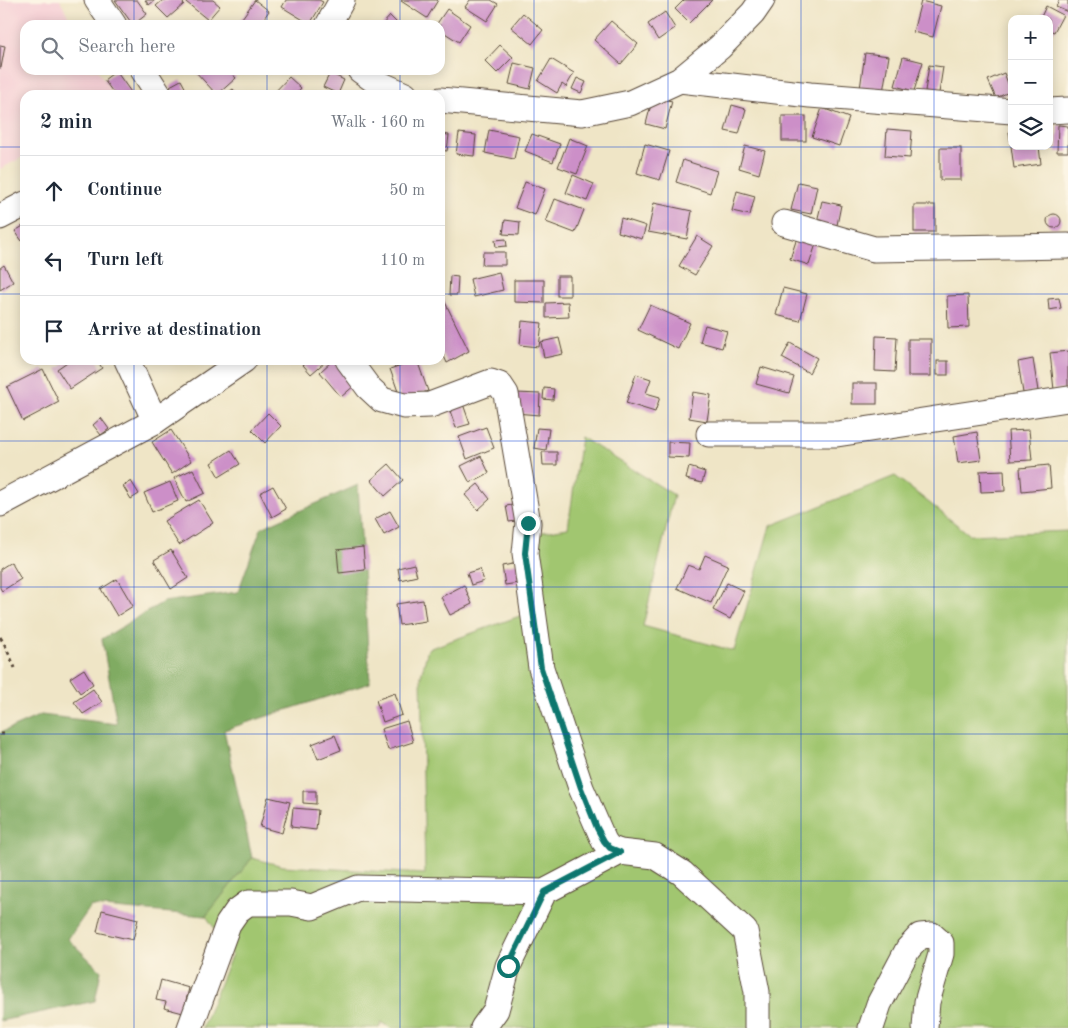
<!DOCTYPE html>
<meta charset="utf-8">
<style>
:root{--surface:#fff;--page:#f2f2f3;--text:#1f2937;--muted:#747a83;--line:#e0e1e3}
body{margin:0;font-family:"Old Standard TT",serif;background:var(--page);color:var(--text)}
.controls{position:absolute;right:15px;top:15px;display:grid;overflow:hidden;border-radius:10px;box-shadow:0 2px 12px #0003}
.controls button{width:45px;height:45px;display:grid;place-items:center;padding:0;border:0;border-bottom:1px solid var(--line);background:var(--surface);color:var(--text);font:25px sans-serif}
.stop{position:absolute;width:15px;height:15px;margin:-11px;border:4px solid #0f766e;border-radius:50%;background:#fff}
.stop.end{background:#0f766e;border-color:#fff;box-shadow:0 1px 5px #0008}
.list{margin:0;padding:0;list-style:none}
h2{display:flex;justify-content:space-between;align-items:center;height:65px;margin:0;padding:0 20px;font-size:21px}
h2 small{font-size:16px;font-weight:400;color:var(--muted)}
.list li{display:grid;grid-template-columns:32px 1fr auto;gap:15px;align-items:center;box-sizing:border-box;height:70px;padding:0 20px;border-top:1px solid var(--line)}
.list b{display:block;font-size:19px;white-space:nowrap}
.list em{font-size:16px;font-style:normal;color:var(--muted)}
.icon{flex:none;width:28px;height:28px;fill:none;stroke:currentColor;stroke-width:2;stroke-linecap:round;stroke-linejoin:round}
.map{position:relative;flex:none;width:1068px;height:1028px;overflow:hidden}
.search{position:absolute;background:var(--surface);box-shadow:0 2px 12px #0003;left:20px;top:20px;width:425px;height:55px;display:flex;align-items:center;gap:12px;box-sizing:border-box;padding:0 18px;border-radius:15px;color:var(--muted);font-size:19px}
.panel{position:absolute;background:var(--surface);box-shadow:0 2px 12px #0003;left:20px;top:90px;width:425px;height:275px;border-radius:15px}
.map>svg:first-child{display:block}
.built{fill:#f6cfd6}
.green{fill:#a1c670;stroke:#6e7847}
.forest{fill:#80ab62;stroke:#5e6a40}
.building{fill:#cc8fc8}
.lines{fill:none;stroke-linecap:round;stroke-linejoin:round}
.street-casing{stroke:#564637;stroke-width:27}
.path{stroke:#564637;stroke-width:3;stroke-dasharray:4 4;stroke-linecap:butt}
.street{stroke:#fff;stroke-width:25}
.route{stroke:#0f766e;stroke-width:6}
.grid{fill:none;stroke:#1d4ed8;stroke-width:1;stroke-opacity:0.55}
</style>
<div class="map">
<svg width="1068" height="1028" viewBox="0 0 1068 1028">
<rect width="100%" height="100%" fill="#fcf5e5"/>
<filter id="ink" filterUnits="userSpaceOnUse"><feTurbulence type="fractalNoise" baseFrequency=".02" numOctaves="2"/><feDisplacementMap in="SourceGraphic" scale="10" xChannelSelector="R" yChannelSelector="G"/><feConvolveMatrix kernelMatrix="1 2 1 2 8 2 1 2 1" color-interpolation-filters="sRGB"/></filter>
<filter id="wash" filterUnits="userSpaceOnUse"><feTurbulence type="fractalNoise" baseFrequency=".0096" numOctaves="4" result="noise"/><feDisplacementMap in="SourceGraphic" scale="20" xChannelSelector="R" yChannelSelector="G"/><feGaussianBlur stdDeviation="1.12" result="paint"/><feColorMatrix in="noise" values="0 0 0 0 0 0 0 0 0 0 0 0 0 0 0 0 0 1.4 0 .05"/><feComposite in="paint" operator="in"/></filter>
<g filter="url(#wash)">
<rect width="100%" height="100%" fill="#efe5c6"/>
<!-- built -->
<polygon class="built" points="0,0 60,0 73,25 25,25 25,70 98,70 112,95 25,95 25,156 0,169"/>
<!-- green -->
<polygon class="green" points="581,437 674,495 643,626 734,651 770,526 895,476 970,535 1068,531 1068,1028 390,1028 382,1022 379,1028 202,1028 232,954 206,916 252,858 283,866 425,874 421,676 428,649 542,608 530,534 568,528"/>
<!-- forest -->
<polygon class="forest" points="358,485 370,683 224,730 252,858 206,916 91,906 68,939 101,971 95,1001 0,1021 0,733 41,715 117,724 102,639 163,602 238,592 261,528"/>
<g id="blocks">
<!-- building -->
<g class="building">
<polygon points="115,0 137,0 147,14 133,25"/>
<polygon points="145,0 155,0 149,5"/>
<polygon points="163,0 180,0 184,4 168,18 156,6"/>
<polygon points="187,0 213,0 220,6 208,20 186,2"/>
<polygon points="255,0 269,11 259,25 237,25"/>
<polygon points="286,0 319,0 323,2 310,24 282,7"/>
<polygon points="402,0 438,0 427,18 401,1"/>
<polygon points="470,0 491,0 498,4 487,21 465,7"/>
<polygon points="684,0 712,0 689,23 675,9"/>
<polygon points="1059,0 1068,0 1068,12 1056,7"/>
<polygon points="921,1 941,6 933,37 913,32"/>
<polygon points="1046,6 1063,15 1054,32 1049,30 1049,19 1040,19"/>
<polygon points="447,9 470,25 459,42 440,30 440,25 436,25"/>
<polygon points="665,12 675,28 658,40 648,24"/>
<polygon points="523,13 543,30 532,44 511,27"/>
<polygon points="390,16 399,25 382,25"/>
<polygon points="611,21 638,44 621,64 594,40"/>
<polygon points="0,45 5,46 1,68 0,68"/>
<polygon points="500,45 513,57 497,73 485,61"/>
<polygon points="865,53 889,56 883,92 860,89"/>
<polygon points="903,57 923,62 914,91 895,86"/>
<polygon points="551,59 574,73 566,87 562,84 557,93 538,81"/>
<polygon points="514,63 535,68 530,89 509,84"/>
<polygon points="929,65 943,67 939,93 925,91"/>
<polygon points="194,70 229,70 236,78 217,95"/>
<polygon points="116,71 133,95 115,95 104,80"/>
<polygon points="330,73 344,80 338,94 323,87"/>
<polygon points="1004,73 1011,91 996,98 988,80"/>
<polygon points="289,77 301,88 295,95 272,95"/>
<polygon points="577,78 586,82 581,93 572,89"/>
<polygon points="181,80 189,95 175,95 170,86"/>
<polygon points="233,89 238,95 225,95"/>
<polygon points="653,97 672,101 665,129 646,124"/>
<polygon points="732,105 746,109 739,134 725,131"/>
<polygon points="822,108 849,118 839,146 812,137"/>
<rect x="782" y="116" width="24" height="25"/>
<polygon points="1058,125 1068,126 1068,152 1057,152"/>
<polygon points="887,129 912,131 910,158 885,156"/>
<polygon points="489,130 519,136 514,159 485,153"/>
<polygon points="1009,132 1012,132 1012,145 1011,145"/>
<polygon points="459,133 476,135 474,156 456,154"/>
<polygon points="440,134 449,135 447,151 440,150"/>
<polygon points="532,134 560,144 553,162 525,151"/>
<polygon points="569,138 588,146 577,174 558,167"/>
<polygon points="645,144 669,151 660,180 637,173"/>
<polygon points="745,146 765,151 759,174 739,168"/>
<polygon points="1011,146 1039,146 1041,164 1014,168"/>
<rect x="940" y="148" width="21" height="32"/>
<polygon points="683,160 717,171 710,193 676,182"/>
<polygon points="440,175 441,175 443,195 440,195"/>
<polygon points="573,175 594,184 587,201 566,193"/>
<polygon points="525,182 545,189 535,215 515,208"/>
<polygon points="798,182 817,186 811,214 791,210"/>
<polygon points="737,191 755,196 750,215 732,211"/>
<polygon points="555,199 584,210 575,233 546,222"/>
<polygon points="822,201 841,205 836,230 816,226"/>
<polygon points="654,203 692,211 687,239 648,232"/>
<rect x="914" y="205" width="21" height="27"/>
<circle cx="1054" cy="221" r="7"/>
<polygon points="621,218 646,226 642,239 618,232"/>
<polygon points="505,220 520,222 519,235 503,234"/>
<polygon points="25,225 25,240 22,241 15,231"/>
<polygon points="697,236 713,246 695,275 679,266"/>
<polygon points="797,238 816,244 809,265 790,259"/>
<polygon points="506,239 507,246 496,247 495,240"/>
<polygon points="483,252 505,252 505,265 482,265"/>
<polygon points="4,265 13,282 0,290 0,268"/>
<polygon points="499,272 503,290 474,297 470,279"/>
<polygon points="450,276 458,277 457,295 449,295"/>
<rect x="557" y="276" width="13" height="20"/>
<polygon points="514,280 544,280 544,303 514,302"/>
<polygon points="783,288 807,294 800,321 776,315"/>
<polygon points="968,295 969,327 948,328 947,296"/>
<polygon points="1059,298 1061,308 1049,310 1048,299"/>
<polygon points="444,300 469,351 447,363 443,354 440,356 440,302"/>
<polygon points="568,302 569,317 546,318 546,303"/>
<polygon points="650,305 690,323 678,349 638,330"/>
<polygon points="522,321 542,323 539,347 520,345"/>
<polygon points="705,325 727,331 722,348 700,342"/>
<polygon points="876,336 897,337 895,372 875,371"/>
<polygon points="559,338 563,354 544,358 541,342"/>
<rect x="908" y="339" width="23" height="37"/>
<polygon points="790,343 817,358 809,373 782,358"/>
<polygon points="1068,351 1068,388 1054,390 1050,353"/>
<polygon points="1033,359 1038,391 1023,393 1018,362"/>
<polygon points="70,360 97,360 102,368 70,389 57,369"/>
<polygon points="309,360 325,360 326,361 311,374 303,365"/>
<polygon points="333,360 355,385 341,397 320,372"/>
<polygon points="415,360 417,360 428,391 401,400 390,369"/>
<rect x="937" y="361" width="11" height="14"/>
<polygon points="761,367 794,377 789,393 756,384"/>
<polygon points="43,369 59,402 23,421 7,387"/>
<polygon points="636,374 651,379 646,393 660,397 655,412 626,403"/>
<rect x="852" y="383" width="25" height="21"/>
<polygon points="544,388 554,389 553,400 543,399"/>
<polygon points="693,392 711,395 707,421 689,418"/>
<polygon points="516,393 540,394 539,415 515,413"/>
<polygon points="463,404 470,424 456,428 449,408"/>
<polygon points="268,413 281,426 265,443 252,430"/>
<polygon points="101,418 109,429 101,435 93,425"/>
<polygon points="486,427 494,448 467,459 459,437"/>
<polygon points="537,428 549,429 546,450 534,448"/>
<polygon points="171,430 191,461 172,474 152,442"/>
<polygon points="1029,430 1032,460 1010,461 1008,431"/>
<polygon points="977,432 981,460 958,463 954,436"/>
<polygon points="668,442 690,443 689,458 668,457"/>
<polygon points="231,450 240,464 219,477 211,463"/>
<polygon points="542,452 557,452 557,465 543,465"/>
<polygon points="481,456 489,473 470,483 461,466"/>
<polygon points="389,464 403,480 385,496 371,480"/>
<polygon points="1049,465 1051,488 1022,491 1020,468"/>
<polygon points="689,467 705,472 702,483 686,479"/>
<polygon points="193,469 205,493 186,502 174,478"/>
<polygon points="1004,470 1005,491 981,492 980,471"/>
<polygon points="131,481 139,494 131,499 123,486"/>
<polygon points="170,482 178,501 152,512 144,493"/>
<polygon points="478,484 490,499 478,510 465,495"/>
<polygon points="273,486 286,509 272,517 260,493"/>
<polygon points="199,500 213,523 179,545 164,521"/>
<polygon points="519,504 522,520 509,522 506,506"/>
<polygon points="390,511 399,527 384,535 375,519"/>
<polygon points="363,547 365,570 339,573 337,550"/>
<polygon points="171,550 188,578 171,589 154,560"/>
<polygon points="705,555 728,565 711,603 677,588 688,565 699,569"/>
<polygon points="11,562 21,579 2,591 0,588 0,569"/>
<polygon points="523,562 526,582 505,585 502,566"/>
<polygon points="414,564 417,576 400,580 398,568"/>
<polygon points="480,569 484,581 471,585 467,573"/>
<polygon points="117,579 133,606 117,616 101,589"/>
<polygon points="727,583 744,591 730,619 713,610"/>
<polygon points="464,585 472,604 450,615 441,597"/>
<polygon points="423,600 426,621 399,625 396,604"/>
<polygon points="84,669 93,684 80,693 70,678"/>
<polygon points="93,689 102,702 83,714 74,702"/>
<polygon points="395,693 402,715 383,722 376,700"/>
<polygon points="407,721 413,742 388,750 381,729"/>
<polygon points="335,735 341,750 318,759 312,744"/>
<polygon points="303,791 316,791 316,804 303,803"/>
<polygon points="268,797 290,802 282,833 260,827"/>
<polygon points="293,808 318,810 316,830 291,827"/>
<polygon points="102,910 138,919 133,940 97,932"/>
<polygon points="161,980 189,988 183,1013 164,1008 166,1002 156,1000"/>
</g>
</g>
</g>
<g filter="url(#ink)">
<use href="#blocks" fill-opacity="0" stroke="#564637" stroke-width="1"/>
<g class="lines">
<defs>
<g id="street">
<polyline points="97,0 114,25"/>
<polyline points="328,25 342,0"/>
<polyline points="143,70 159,95"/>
<polyline points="360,70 378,83 405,95"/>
<polyline points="680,80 810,95 1012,111"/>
<polyline points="440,100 582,113 630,103 680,80 720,47 753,13 762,0"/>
<polyline points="1049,111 1068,110"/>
<polyline points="0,217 25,204"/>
<polyline points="784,223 874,249 1068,246"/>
<polyline points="127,360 155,421"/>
<polyline points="348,360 368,387 382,400 404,406 430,405 491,382 500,385 506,394 528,523 525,553 541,668 581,788 604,841 609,848 620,852 655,856 682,873 745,931 757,992 757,1028"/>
<polyline points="709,434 837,434 1068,399"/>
<polyline points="0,504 155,421 244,360"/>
<polyline points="190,1028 228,924 237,911 248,903 291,903 312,907 358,888 544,892 620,852"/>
<polyline points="483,1028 496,1010 508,966 544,892"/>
<polyline points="871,1028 879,1004 908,949 920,936 932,935 941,943 941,954 927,1002 925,1028"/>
</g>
</defs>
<!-- street casing -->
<use href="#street" class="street-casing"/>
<!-- path -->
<g class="path">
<polyline points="0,637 5,645 15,668"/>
<polyline points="0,734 6,734"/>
</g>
<!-- street -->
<use href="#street" class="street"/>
</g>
</g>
<g class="lines" filter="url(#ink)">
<!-- route -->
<polyline class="route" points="508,966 544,892 620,852 610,848 604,841 597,828 581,788 541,668 525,553 528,523"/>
</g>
<!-- grid -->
<path class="grid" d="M134 0V25M267 0V25M400 0V25M534 0V1028M668 0V1028M801 0V1028M934 0V1028M134 70V95M267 70V95M400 70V95M0 147H25M440 147H1068M0 294H25M440 294H1068M134 360V1028M267 360V1028M400 360V1028M0 441H1068M0 587H1068M0 734H1068M0 881H1068"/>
</svg>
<div class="controls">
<button>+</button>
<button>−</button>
<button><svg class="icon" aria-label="layers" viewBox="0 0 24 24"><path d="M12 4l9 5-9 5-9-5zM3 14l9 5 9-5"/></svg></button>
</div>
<div class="stop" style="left:508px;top:966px"></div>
<div class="stop end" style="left:528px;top:523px"></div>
<div class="search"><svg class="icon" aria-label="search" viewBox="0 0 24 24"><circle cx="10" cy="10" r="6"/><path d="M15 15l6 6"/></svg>Search here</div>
<section class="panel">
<h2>2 min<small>Walk · 160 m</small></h2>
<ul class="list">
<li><svg class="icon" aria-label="ahead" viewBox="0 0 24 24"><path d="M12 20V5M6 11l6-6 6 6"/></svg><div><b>Continue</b></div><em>50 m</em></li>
<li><svg class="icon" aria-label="left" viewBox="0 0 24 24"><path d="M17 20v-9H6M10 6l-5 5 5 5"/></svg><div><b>Turn left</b></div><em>110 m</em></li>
<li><svg class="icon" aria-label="arrive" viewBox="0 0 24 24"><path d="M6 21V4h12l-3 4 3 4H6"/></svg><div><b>Arrive at destination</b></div></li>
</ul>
</section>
</div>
